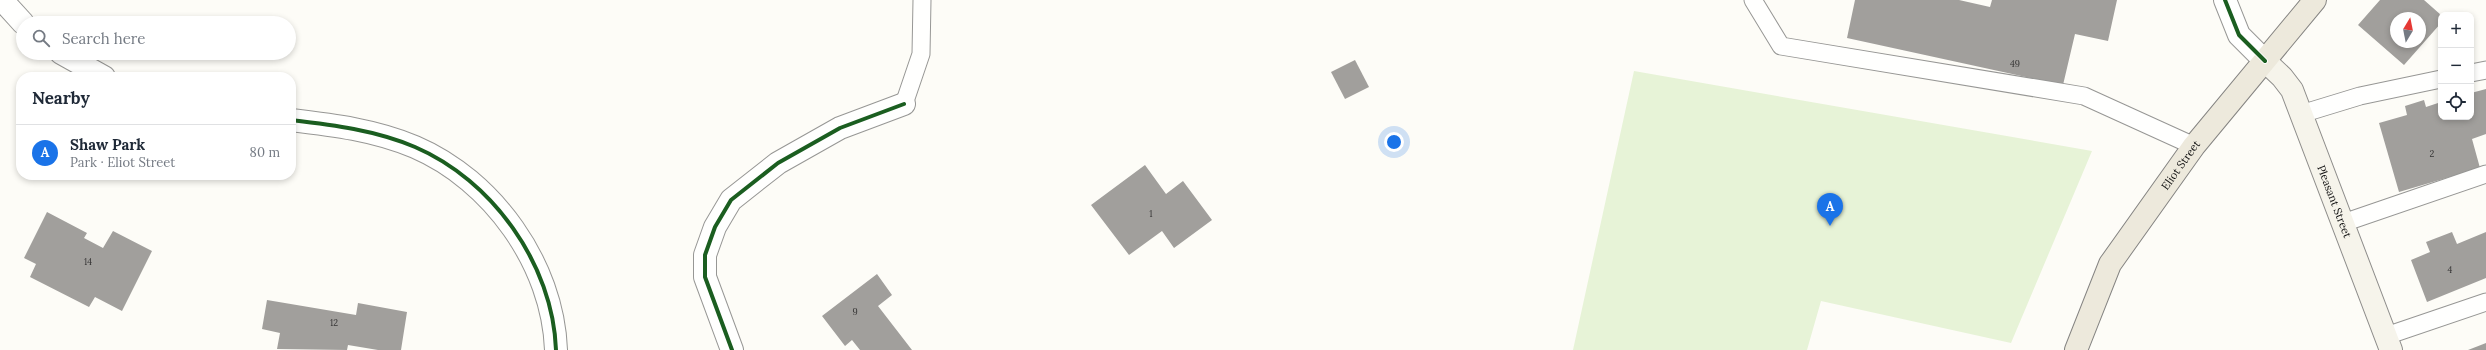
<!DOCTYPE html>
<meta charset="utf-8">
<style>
:root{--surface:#fff;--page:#f2f2f3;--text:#1f2937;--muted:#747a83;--line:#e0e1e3;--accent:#1a73e8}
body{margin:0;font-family:Lora,serif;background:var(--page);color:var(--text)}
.controls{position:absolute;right:12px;top:12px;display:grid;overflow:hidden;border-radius:8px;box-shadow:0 2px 6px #0003}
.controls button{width:36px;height:36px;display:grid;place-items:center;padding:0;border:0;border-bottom:1px solid var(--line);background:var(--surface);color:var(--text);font:20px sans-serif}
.compass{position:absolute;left:2390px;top:12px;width:36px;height:36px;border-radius:50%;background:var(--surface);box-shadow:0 2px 6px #0003;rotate:10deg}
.you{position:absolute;left:1394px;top:142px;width:14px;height:14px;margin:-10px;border:3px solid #fff;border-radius:50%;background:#1a73e8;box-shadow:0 0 0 6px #1a73e833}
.badge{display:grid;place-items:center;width:26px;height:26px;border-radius:50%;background:var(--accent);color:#fff;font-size:13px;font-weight:700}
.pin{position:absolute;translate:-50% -33px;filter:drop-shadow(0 1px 2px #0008)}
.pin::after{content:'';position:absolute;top:21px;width:14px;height:12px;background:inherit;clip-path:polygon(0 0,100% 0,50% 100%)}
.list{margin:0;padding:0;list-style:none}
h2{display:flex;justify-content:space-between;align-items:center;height:52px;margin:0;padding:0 16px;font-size:17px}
h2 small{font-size:13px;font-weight:400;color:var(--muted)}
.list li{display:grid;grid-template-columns:26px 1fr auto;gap:12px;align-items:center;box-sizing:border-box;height:56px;padding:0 16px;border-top:1px solid var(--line)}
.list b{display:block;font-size:15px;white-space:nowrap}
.list p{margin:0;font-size:13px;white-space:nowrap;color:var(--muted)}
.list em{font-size:13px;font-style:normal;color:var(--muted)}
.icon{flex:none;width:22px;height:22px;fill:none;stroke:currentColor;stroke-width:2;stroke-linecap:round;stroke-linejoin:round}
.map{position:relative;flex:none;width:2486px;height:350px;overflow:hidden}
.search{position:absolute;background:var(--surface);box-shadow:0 2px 6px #0003;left:16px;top:16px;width:280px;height:44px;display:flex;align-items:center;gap:10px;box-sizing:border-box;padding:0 14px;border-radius:22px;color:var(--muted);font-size:15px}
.panel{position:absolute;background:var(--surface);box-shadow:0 2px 6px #0003;left:16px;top:72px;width:280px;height:108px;border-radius:16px}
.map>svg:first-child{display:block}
.green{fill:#e7f3d7}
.building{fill:#a19f9c;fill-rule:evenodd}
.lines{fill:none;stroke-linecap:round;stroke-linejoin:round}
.service-casing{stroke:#979795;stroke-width:19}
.minor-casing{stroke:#979795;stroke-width:24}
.tertiary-casing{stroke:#979795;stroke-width:24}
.secondary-casing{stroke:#8e8d8b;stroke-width:24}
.primary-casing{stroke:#858482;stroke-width:24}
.service{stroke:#fffffe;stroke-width:17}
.minor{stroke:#fffffe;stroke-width:22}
.tertiary{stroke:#fffffe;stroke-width:22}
.secondary{stroke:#f6f4eb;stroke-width:22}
.primary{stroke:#ede9dc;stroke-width:22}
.cycleway-casing{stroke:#fff;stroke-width:6}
.cycleway{stroke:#1b5e20;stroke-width:4}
.labels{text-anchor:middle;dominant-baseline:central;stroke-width:4;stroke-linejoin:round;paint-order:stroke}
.number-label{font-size:9px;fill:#353434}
.street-label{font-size:11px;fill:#111;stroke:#fff}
</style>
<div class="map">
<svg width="2486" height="350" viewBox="0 0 2486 350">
<rect width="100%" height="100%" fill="#fdfcf7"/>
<!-- green -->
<polygon class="green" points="1634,71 2092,151 2011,343 1821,301 1807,350 1573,350"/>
<!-- building -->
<g class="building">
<polygon points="1855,0 1959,0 1990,7 1992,0 2117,0 2108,41 2075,34 2063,85 1847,38"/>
<path d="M2380 0H2424L2441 15V23L2404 65 2358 25ZM2396 18H2420V42H2396Z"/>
<polygon points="1355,60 1369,87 1345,99 1331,72"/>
<polygon points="2486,89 2486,134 2472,139 2480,168 2399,192 2379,123 2407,115 2405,106 2424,100 2426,107 2441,102 2441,117 2471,117 2471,93"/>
<polygon points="1145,165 1166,194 1183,181 1212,220 1174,248 1162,231 1129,255 1091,205"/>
<polygon points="47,212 87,233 84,238 103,248 113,231 152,251 122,311 95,297 89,307 30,277 36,264 24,258"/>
<polygon points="2452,232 2457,244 2486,232 2486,278 2427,302 2411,260 2430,252 2426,242"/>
<polygon points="877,274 892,295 878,306 912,350 860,350 852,340 845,346 822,316"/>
<polygon points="267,300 356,315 358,303 407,312 401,350 378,350 348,345 347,350 277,349 280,333 262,329"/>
<polygon points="2486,343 2486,350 2468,350"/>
</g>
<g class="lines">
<defs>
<g id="service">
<polyline points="1753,0 1781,46 2084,96 2194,146"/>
<polyline points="2471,73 2486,70"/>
<polyline points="904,104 921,54 922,0"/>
<polyline points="2301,114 2360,96 2441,79"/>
<polyline points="2343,223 2486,174"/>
<polyline points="2386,336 2486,302"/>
</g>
<g id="minor">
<polyline points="2,0 23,23"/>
<polyline points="61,53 104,77"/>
<path d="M291 120C333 125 375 130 415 147 492 180 553 264 556 350"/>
<polyline points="732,350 705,277 705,255 715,227 731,200 778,163 840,128 904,104"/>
</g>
<polyline id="tertiary" points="2225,0 2239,35 2265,61"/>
<g id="secondary">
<path id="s1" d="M2265 61 2282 77 2292 90 2391 350"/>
</g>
<g id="primary">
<path id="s2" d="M2076 350 2110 264 2194 146 2315 0"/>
</g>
</defs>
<!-- service casing -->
<use href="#service" class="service-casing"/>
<!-- minor casing -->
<use href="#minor" class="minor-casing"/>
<!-- tertiary casing -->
<use href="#tertiary" class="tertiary-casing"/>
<!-- secondary casing -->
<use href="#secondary" class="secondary-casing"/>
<!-- primary casing -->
<use href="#primary" class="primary-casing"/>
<!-- service -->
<use href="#service" class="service"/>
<!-- minor -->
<use href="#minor" class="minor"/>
<!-- tertiary -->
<use href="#tertiary" class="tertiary"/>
<!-- secondary -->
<use href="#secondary" class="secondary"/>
<!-- primary -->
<use href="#primary" class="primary"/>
<defs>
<g id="cycleway">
<polyline points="2225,0 2239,35 2265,61"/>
<path d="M291 120C333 125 375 130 415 147 492 180 553 264 556 350"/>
<polyline points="732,350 705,277 705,255 715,227 731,200 778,163 840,128 904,104"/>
</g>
</defs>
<!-- cycleway casing -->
<use href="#cycleway" class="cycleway-casing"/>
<!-- cycleway -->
<use href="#cycleway" class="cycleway"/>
</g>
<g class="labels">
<!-- number labels -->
<g class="number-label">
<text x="2015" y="63">49</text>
<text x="2432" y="153">2</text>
<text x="1151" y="213">1</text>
<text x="88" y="261">14</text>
<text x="2450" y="269">4</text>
<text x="855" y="311">9</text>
<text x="334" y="322">12</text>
</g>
<!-- street labels -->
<g class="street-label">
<text stroke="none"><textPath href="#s2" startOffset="214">Eliot Street</textPath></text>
<text stroke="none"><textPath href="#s1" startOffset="159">Pleasant Street</textPath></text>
</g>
</g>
</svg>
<div class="controls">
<button>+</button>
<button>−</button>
<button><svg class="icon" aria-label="locate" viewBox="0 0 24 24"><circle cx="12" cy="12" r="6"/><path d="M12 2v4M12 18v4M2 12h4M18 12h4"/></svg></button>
</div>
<svg class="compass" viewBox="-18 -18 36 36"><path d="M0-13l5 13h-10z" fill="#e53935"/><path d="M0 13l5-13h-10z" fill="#747a83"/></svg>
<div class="you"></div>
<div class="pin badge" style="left:1830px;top:226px">A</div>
<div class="search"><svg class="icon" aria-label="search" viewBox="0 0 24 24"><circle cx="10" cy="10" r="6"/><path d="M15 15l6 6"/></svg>Search here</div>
<section class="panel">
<h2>Nearby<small></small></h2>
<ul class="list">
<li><span class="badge">A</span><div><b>Shaw Park</b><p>Park · Eliot Street</p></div><em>80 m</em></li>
</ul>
</section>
</div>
